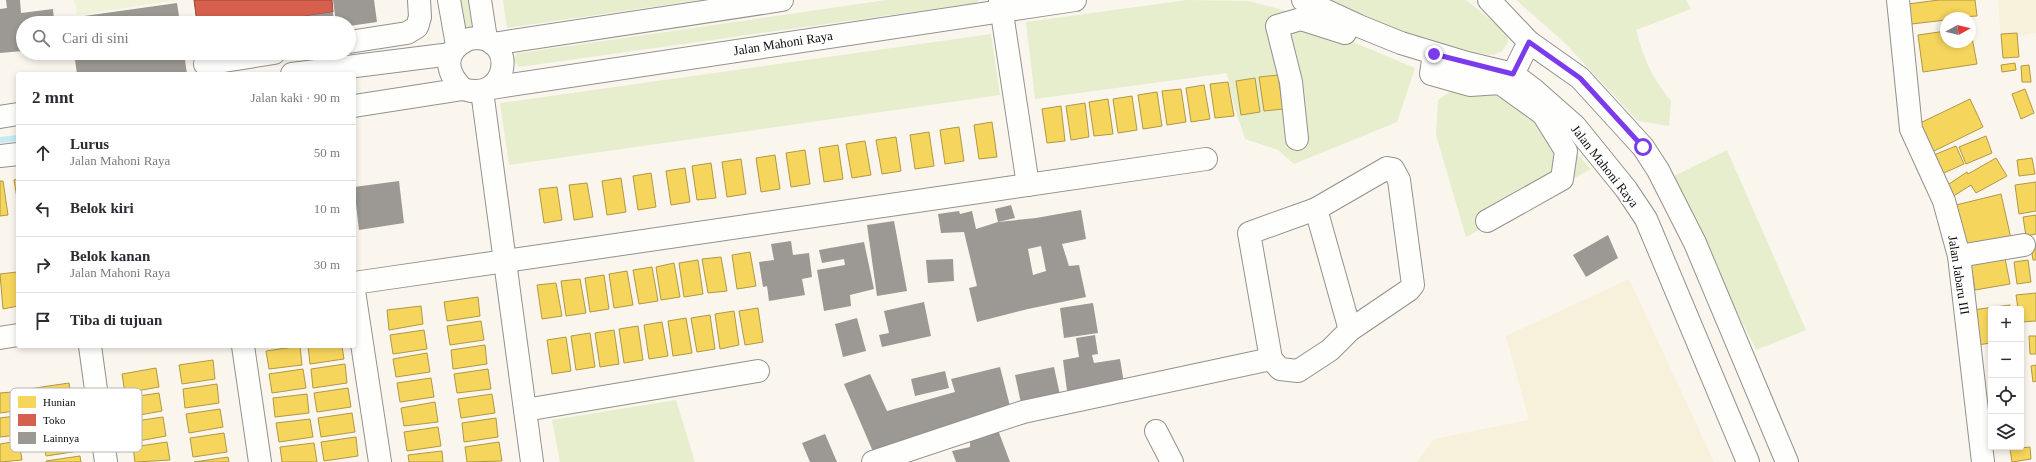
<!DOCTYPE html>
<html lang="id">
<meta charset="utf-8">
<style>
:root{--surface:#fff;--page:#f2f2f3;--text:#2b2b33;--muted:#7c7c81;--line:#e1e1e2}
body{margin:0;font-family:Georgia,serif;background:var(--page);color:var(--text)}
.controls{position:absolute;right:12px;bottom:12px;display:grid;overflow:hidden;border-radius:4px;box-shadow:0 2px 6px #0003}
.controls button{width:36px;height:36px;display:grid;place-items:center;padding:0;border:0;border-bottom:1px solid var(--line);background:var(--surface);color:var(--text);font:20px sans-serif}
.compass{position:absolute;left:1940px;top:12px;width:36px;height:36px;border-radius:50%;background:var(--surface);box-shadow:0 2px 6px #0003;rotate:82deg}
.stop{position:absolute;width:12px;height:12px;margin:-9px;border:3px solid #7c3aed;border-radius:50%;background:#fff}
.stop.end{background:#7c3aed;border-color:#fff;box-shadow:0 1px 4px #0008}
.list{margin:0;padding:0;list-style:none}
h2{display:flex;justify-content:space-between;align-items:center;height:52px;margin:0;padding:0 16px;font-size:17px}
h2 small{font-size:13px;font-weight:400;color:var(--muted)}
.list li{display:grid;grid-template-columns:26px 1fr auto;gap:12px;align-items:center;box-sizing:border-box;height:56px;padding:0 16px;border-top:1px solid var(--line)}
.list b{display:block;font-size:15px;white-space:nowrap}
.list p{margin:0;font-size:13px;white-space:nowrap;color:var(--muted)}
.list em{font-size:13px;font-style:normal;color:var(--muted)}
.icon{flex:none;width:22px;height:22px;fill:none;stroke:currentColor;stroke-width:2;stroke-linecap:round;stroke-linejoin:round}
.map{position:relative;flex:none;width:2036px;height:462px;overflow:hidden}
.search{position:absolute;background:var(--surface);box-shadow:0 2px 6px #0003;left:16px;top:16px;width:340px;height:44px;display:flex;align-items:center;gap:10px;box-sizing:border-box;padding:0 14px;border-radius:22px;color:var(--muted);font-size:15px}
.panel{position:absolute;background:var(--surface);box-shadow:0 2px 6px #0003;left:16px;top:72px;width:340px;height:276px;border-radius:4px}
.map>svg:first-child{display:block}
.farmland{fill:#f7f0da}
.green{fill:#e6eece}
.pitch{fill:#f0f3d7}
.homes{fill:#f6d55c;stroke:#b09844}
.shops{fill:#d6604d;stroke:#994639}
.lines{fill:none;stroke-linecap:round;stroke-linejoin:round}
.stream{stroke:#c5eaf4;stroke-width:6}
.building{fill:#9c9894;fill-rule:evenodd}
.minor-casing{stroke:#93918d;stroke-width:24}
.minor{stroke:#fefefc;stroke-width:22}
.route{stroke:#7c3aed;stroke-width:5}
.labels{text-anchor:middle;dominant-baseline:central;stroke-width:4;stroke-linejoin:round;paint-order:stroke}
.street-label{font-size:13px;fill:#0b0b0b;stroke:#fff}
.key{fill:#fff;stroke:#b6b6b6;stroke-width:1}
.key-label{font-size:11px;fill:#0b0b0b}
</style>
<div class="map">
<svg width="2036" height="462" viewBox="0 0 2036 462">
<rect width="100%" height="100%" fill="#faf6ee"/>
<!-- farmland -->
<g class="farmland">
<polygon points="1998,0 2036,0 2036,33 2001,39"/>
<polygon points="1629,279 1714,462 1417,462 1434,439 1529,420 1506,336"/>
</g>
<!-- green -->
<g class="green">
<polygon points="457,0 474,0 474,27 469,29 465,28"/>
<polygon points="503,0 700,0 507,28"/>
<polygon points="886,0 979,0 976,3 519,67 513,61 516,54 520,53"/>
<polygon points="1187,0 1249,1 1294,13 1341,37 1415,68 1397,122 1294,164 1278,150 1245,139 1233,102 1227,73 1035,99 1026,22"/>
<polygon points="1330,0 1466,0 1500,27 1507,36 1508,42 1502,51 1496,54 1490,55 1459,49 1400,31"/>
<path d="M1516 0H1686L1691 9 1636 30C1645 61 1651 76 1671 101L1669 126 1638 121 1565 43Z"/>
<polygon points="991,34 1000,95 509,165 500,103"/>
<polygon points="1463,83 1503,87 1544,118 1591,169 1466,237 1436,135 1438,100"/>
<polygon points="1727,150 1806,330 1756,350 1670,178"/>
<polygon points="676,400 695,462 560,462 552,420"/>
</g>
<!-- pitch -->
<polygon class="pitch" points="74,0 178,0 77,15"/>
<!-- homes -->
<g class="homes">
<polygon points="1939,0 1975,0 1977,16 1946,18 1946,20 1903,25 1900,5"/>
<polygon points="1970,27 1977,64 1923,72 1918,35 1946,31 1946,42 1970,42"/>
<polygon points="2017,33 2019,57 2003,58 2001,34"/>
<polygon points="2015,63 2016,70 2002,72 2001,65"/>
<polygon points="2029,65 2031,82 2022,82 2021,66"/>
<polygon points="1278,75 1283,109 1264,111 1259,77"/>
<polygon points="1255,78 1260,112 1241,115 1236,81"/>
<polygon points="1228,82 1234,116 1215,118 1210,84"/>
<polygon points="1204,85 1210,119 1191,122 1186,88"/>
<polygon points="1181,89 1186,122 1167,125 1162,91"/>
<polygon points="2025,89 2034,113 2021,119 2012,94"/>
<polygon points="1157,92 1162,126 1143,129 1138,95"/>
<polygon points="1132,96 1137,130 1118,133 1113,99"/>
<polygon points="1108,99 1113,134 1094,136 1089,102"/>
<polygon points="1970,99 1983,127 1932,152 1918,124"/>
<polygon points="1085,103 1089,137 1071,140 1066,106"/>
<polygon points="1061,106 1065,141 1047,143 1042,109"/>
<polygon points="992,122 997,157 979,159 974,125"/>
<polygon points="959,127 964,161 945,164 940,130"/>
<polygon points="929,132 934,166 915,169 910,135"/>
<polygon points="1986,136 1992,153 1966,164 1959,147"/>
<polygon points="896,137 901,171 882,174 876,140"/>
<polygon points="865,141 871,175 852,178 846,144"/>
<polygon points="838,145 843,179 824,182 819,148"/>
<polygon points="1956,146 1964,164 1937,176 1929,157"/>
<polygon points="805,150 810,184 791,187 786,153"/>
<polygon points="775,155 780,189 761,192 756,158"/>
<polygon points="1996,158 2007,176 1976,193 1971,185 1952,197 1946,186 1967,172 1968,174"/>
<polygon points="2032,158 2035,174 2019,176 2017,160"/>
<polygon points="741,159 746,194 727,197 722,162"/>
<polygon points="711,163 716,198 697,200 692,166"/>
<polygon points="685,168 690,202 671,205 666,171"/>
<polygon points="651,173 656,207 638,210 633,176"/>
<polygon points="621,178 626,212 607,215 602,181"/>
<polygon points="18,179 18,204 14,180"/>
<polygon points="0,181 3,181 8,215 0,216"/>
<polygon points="2036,182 2036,211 2019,214 2015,185"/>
<polygon points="587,183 593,217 574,220 569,185"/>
<polygon points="557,187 562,220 544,223 539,189"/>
<polygon points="2001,194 2012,243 1966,254 1956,205"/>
<polygon points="2036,215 2036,234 2026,236 2023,217"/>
<polygon points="2036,246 2036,260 2033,260 2031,247"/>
<polygon points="750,252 756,286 737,289 732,255"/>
<polygon points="721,257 727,291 708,293 702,259"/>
<polygon points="2005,258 2010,284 1975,290 1971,265"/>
<polygon points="698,260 703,294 684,297 679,263"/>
<polygon points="2028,260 2031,282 2017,284 2014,262"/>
<polygon points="674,263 680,297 661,300 656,267"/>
<polygon points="652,267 658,301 639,304 633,270"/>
<polygon points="627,271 633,305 614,308 609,274"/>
<polygon points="17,272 18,306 3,309 0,274"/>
<polygon points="604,275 609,309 590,312 585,278"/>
<polygon points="580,279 586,313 566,316 561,281"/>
<polygon points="556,283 562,316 542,319 537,285"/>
<polygon points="2036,293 2036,321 2021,322 2021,309 2018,309 2016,295"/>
<polygon points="478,297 480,316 447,321 444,302"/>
<polygon points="2010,305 2010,309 1991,309 1991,343 1977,345 1972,310"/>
<polygon points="421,306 423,324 389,330 387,310"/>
<polygon points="758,308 763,342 745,345 739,311"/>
<polygon points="734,311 739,345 720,349 715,314"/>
<polygon points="710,315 715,349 697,352 691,318"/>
<polygon points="686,318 692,353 673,356 668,321"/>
<polygon points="481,321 484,340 450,345 447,326"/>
<polygon points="662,322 668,356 649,359 644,325"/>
<polygon points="638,326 643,360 624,363 619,329"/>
<polygon points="424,330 427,349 393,354 390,335"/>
<polygon points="614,330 619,364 600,367 595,333"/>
<polygon points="590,333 595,367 576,370 571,336"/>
<polygon points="2029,336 2036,336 2036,354 2030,354"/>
<polygon points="566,337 571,371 552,374 547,340"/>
<polygon points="485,345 487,364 453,369 451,350"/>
<polygon points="300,346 302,365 269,369 266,351"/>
<polygon points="308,346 342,346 344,359 310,364"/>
<polygon points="427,353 430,372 396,377 393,359"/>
<polygon points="213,360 215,379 182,384 179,365"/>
<polygon points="345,364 347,383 313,388 311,369"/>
<polygon points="2036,365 2036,381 2033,382 2031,366"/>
<polygon points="156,368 159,387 125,393 122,374"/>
<polygon points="303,369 306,388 272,393 269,374"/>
<polygon points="488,369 491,389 457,393 454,374"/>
<polygon points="431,378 434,397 400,402 397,383"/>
<polygon points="69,383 72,402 38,407 35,388"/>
<polygon points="217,384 219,403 185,408 183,389"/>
<polygon points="348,388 351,407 317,412 314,393"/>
<polygon points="12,392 15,411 0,413 0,393"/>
<polygon points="159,393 162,411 128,417 125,398"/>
<polygon points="307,394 309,413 275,417 273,398"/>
<polygon points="492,394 495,413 461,418 458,399"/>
<polygon points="435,402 438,422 404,426 401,408"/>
<polygon points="220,409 223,427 189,433 186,414"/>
<polygon points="352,413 355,432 321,437 318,418"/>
<polygon points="15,416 18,435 0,437 0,418"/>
<polygon points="163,417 166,436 133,442 129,422"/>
<polygon points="496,418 498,437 464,442 462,423"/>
<polygon points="310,419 313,437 279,442 276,423"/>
<polygon points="438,427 441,446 407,451 404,432"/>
<polygon points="77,432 79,451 46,456 42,437"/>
<polygon points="224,433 227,452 193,457 190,438"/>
<polygon points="356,437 358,456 324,461 321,442"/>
<polygon points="19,441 22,460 0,462 0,444"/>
<polygon points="167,442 170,460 135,462 133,447"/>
<polygon points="499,442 502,461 467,462 465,447"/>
<polygon points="314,443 317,462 282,462 280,447"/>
<polygon points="2030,447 2031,459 2012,462 2010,449"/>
<polygon points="442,451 443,462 409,462 408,455"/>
<polygon points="80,456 81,462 46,462 46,461"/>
<polygon points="228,457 229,462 194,462"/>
</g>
<!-- shops -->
<polygon class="shops" points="194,0 332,0 333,12 261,23 197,23"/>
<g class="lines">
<!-- stream -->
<polyline class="stream" points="0,140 18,138"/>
</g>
<!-- building -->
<g class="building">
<polygon points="6,0 20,0 21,13 53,9 54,20 64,19 65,23 23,23 23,51 0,53 0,9 7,8"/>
<polygon points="333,0 374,0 377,22 349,26 349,23 336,23"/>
<polygon points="177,3 180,23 70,23 70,18"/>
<polygon points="333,12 334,23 267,23 267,22"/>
<polygon points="74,53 184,53 187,74 77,74"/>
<polygon points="399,181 404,223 359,230 354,187"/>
<path d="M1011 205 1015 218 998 222 1036 218 1081 210 1086 239 1062 244 1069 266 1079 265 1086 297 1028 309 977 322 969 288 977 286 964 232 941 233 938 214 959 211 960 214 972 211 976 229 998 222 995 209ZM1041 246 1046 271 1033 275 1028 249Z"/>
<polygon points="894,221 907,291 877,296 867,225"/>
<polygon points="1608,235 1618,258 1586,277 1573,255"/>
<polygon points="791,241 793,255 809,253 812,277 802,279 805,295 769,301 767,286 763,287 759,262 774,260 771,244"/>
<polygon points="864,242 874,289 850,295 851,306 824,311 817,270 845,265 844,259 822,263 819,250"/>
<polygon points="953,259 954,281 928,283 926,260"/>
<polygon points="924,302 931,336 882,347 879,335 889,333 884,311"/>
<polygon points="1093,303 1098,333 1064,338 1060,308"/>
<polygon points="857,318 866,351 843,357 835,324"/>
<polygon points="1095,335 1098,354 1092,355 1094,363 1120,359 1124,383 1067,391 1063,360 1079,357 1076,338"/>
<polygon points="1000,367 1012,414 874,454 844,384 870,374 887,411 955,392 951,379"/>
<polygon points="1054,367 1060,395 1021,403 1015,375"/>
<polygon points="945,371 949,388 915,396 911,379"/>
<polygon points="998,430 1010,462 956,462 952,451 970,447 970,436"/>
<polygon points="825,434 837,462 810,462 802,443"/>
</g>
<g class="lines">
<defs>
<g id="minor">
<polyline points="449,0 457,45"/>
<polyline points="480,0 486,39"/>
<polyline points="1000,0 1028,185"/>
<polyline points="1303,0 1359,26 1401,43 1467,63 1513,74 1533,89 1575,126 1626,189 1646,219 1748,462"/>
<polyline points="1489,0 1529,42 1580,78 1643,147 1658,170 1695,243 1787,462"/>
<polyline points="1898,0 1911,129 1944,201 1959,256 1983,462"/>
<polyline points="349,42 407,33 417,27 420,17 419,0"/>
<polyline points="493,44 782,0"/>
<polyline points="1434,54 1431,74 1470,85 1500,83 1543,114 1566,151 1562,179 1487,221"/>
<polyline points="205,64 274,53"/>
<polyline points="292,74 451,54"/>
<polyline points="1513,74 1529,42"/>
<polyline points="491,88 1075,0"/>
<polyline points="482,91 532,462"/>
<path d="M354 106 463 89C507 103 517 42 479 38 474 38 471 38 467 40 443 52 445 72 463 89"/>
<polyline points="0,117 18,114"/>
<polyline points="1297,139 1291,82 1277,26 1301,19 1345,33"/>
<polyline points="0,156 18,154"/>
<polyline points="1316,209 1350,330"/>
<polyline points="1959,256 2024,245"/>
<polyline points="354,283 1206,159"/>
<polyline points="354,291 380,462"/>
<polyline points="0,338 18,335"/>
<polyline points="90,346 106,462"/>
<polyline points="243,346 260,462"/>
<polyline points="525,410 758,371"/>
<polyline points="1156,431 1172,462"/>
<polyline points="873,462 1023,412 1271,359 1249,233 1316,209 1387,168 1393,169 1399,180 1413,285 1409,290 1350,330 1330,350 1298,371 1280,369 1271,359"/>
</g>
</defs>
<!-- minor casing -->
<use href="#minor" class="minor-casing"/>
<!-- minor -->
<use href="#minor" class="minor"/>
</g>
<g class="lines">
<!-- route -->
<polyline class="route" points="1434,54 1513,74 1529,42 1580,78 1643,147"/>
</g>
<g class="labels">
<!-- street labels -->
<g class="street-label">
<text transform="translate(783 43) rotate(-9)">Jalan Mahoni Raya</text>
<text transform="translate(1605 166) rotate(52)">Jalan Mahoni Raya</text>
<text transform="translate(1959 275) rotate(81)">Jalan Jabaru III</text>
</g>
</g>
<!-- legend -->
<rect x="10" y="388" width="132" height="64" rx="6" class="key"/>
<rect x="18" y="396" width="18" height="12" fill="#f6d55c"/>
<rect x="18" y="414" width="18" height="12" fill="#d6604d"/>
<rect x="18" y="432" width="18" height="12" fill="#9c9894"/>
<g class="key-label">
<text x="43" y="406">Hunian</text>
<text x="43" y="424">Toko</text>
<text x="43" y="442">Lainnya</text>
</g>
</svg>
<div class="controls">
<button>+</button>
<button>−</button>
<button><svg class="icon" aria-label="locate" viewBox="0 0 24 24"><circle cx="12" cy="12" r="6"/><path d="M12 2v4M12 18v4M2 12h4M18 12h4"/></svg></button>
<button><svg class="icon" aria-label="layers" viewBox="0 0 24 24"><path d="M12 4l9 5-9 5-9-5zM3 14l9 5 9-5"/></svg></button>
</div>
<svg class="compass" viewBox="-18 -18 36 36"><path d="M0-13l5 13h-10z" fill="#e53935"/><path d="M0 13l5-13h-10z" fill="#7c7c81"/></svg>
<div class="stop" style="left:1643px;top:147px"></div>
<div class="stop end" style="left:1434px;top:54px"></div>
<div class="search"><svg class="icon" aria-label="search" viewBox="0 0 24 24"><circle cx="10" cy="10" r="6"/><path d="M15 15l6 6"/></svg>Cari di sini</div>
<section class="panel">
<h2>2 mnt<small>Jalan kaki · 90 m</small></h2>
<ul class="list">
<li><svg class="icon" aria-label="ahead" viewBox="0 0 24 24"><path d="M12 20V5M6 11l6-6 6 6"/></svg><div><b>Lurus</b><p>Jalan Mahoni Raya</p></div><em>50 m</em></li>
<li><svg class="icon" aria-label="left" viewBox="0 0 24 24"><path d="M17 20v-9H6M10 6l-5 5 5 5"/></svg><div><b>Belok kiri</b></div><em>10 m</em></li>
<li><svg class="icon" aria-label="right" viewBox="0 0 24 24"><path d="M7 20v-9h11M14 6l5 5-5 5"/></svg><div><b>Belok kanan</b><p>Jalan Mahoni Raya</p></div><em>30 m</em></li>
<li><svg class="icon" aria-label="arrive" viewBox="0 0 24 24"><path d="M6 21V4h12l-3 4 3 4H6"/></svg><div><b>Tiba di tujuan</b></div></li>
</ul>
</section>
</div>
